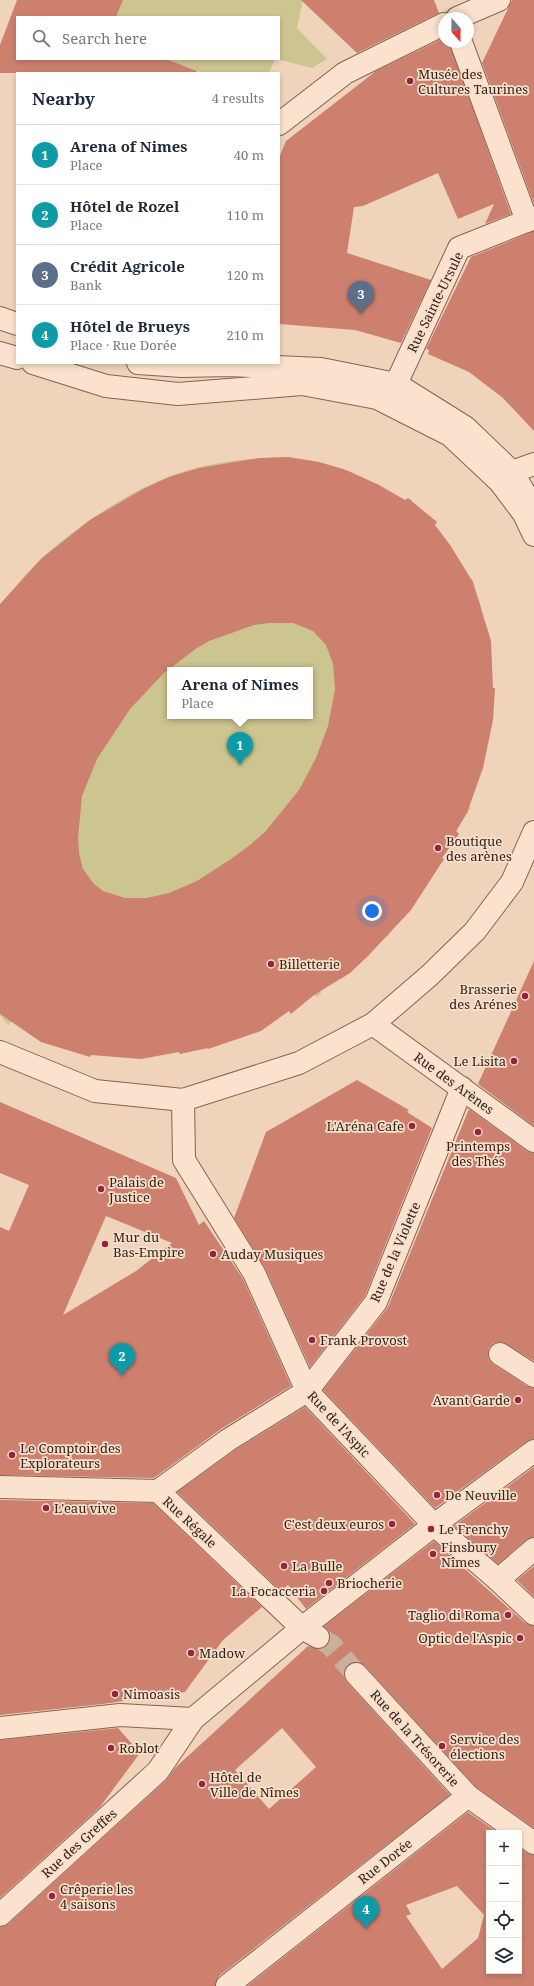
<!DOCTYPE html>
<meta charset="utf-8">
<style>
:root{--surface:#fff;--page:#f2f2f3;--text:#1f2937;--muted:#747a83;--line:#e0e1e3;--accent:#0f766e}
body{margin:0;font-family:"Noto Serif",serif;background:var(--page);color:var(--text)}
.controls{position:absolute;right:12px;bottom:12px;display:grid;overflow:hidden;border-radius:0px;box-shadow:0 2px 6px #0003}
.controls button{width:36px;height:36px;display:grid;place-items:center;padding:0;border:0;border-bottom:1px solid var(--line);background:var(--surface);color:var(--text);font:20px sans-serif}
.compass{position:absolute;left:438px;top:12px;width:36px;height:36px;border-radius:50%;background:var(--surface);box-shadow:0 2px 6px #0003;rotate:160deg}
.you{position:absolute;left:372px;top:911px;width:14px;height:14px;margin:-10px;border:3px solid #fff;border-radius:50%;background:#1a73e8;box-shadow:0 0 0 6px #1a73e833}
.badge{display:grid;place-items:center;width:26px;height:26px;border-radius:50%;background:var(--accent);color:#fff;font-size:13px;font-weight:700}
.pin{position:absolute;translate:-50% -33px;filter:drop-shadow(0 1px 2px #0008)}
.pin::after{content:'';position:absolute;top:21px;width:14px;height:12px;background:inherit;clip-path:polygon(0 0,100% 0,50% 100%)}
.popup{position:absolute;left:167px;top:667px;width:146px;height:52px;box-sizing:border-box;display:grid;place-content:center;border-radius:0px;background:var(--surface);filter:drop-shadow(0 1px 3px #0005);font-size:13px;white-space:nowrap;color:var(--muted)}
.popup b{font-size:15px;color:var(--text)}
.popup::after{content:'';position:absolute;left:50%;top:100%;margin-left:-8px;border:8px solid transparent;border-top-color:var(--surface)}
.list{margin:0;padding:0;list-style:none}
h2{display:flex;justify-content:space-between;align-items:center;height:52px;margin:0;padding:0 16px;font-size:17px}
h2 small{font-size:13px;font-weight:400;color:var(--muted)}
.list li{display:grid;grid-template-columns:26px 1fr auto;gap:12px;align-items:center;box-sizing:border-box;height:60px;padding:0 16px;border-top:1px solid var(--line)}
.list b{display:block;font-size:15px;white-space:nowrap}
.list p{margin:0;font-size:13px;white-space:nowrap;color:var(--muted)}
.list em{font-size:13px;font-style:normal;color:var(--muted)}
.icon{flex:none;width:22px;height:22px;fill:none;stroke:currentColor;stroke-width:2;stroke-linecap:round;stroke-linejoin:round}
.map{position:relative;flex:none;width:534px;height:1986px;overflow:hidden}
.search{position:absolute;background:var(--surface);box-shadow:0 2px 6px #0003;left:16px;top:16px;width:264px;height:44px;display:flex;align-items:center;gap:10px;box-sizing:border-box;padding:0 14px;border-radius:0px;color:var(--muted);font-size:15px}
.panel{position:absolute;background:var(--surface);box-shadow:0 2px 6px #0003;left:16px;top:72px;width:264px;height:292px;border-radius:0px}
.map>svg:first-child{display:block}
.green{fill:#ccc58f;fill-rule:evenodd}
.building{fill:#ce806f;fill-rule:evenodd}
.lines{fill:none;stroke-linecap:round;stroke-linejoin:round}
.minor-tunnel{stroke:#caaf9b;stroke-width:22;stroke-dasharray:22 11;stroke-linecap:butt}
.minor-casing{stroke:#866354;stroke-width:24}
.minor{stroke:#fae2ce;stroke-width:22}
.poi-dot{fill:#97233f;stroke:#f6dfca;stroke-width:1.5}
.labels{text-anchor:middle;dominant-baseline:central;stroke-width:3.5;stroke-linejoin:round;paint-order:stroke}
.poi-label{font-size:13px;fill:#34211a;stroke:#f6dfca;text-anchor:start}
.street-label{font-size:13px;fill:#34211a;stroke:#f6dfca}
</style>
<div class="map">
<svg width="534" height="1986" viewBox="0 0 534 1986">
<rect width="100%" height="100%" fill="#efd3bb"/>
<!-- green -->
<g class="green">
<polygon points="123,0 303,0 297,28 327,59 312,68 277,59 279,59 279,17 116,17"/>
<polygon points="166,59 275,59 269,73 203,73"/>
<path d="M288 457 319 462 346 470 379 485 403 502 408 498 412 500 411 502 432 521 434 519 437 522 433 526 448 545H450L452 548 451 550 477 600 479 599 485 628 487 627 489 633H486L489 659H492V664H490L484 748 487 749 468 806 471 808 468 812H465L457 831 459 834 442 858 444 859 388 932 390 934 386 938 383 937 366 953 368 956 364 960 362 958 344 973 346 976 341 979 339 976 320 991 321 994 316 997 314 995 240 1038 235 1040 234 1038 208 1049 207 1047 185 1051 180 1054 179 1051 153 1055V1057L147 1058 92 1053 91 1056 62 1046 61 1048 55 1046 56 1043 12 1020 8 1025 0 1015V605C14 589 27 571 43 557 79 525 123 495 168 477 206 462 249 458 288 457ZM170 670H310V716H170Z"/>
</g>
<!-- building -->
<g class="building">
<polygon points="17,0 123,0 116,17 17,17 17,59 166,59 197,71 196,73 0,73 0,45"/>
<polygon points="301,0 434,0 439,13 357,53"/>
<polygon points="512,0 534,0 534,204 482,63"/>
<polygon points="444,38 444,42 449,42 511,214 485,224 494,204 458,219 438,173 363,206 354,207 347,253 431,280 401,343 355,330 279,324 279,158 286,141 376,71"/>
<polygon points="534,231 534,431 503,398 469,372 428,354 429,350 426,349 471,257"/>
<path d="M288 457 319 462 346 470 379 485 405 500 408 498 437 522 435 525 450 545 473 582 491 641 493 688H495L493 720 483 768 467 813 456 831 459 834 442 858 444 859 411 910 368 956 350 973 314 995 291 1014 289 1011 261 1031 208 1049V1048L180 1054 179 1052 141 1059 91 1055 90 1057 41 1042 0 1014V604L42 558 90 520 143 489 169 477 199 468 259 458ZM269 623H293L313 631 326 645 333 664 335 689 328 726 316 758 299 790 265 832 250 845 231 859 197 881 169 893 147 898H125L103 891 94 884 83 869 79 853 78 838 82 796 97 759 130 709 164 673 197 648 209 641 254 625Z"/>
<polygon points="534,961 534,1126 478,1084"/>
<polygon points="357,1080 409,1110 407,1112 432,1128 365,1296 310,1367 265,1268 234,1218 266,1132"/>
<path d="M0 1102 176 1178 199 1225 204 1221 243 1279 291 1386 221 1429 154 1478 0 1475V1227L9 1231 29 1185 0 1173ZM106 1216 172 1243 136 1271 63 1315Z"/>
<polygon points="469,1109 527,1151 534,1153 534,1361 501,1342 494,1343 489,1348 488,1354 489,1360 493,1364 527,1386 534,1388 534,1439 527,1441 435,1508 323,1390 388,1307"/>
<polygon points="305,1407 415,1524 306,1609 288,1585 281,1591 177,1492 235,1450"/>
<polygon points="534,1467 534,1537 526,1540 498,1564 454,1526"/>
<polygon points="0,1500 153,1503 262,1607 223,1640 185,1692 103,1704 0,1715"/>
<path d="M434 1541 525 1623 534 1626V1828L476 1787 365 1666 359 1662H353L347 1665 344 1671V1677L347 1682 450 1795 219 1976 215 1986H0V1927L8 1924 166 1780 176 1767 308 1646 318 1649 325 1648 329 1643 330 1637 329 1631 324 1626ZM282 1728 316 1767 269 1809 235 1770Z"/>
<polygon points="534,1566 534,1597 517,1580"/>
<polygon points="118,1728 140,1753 100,1807 0,1898 0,1740"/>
<path d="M468 1812 498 1833H489V1971H519V1848L527 1853 534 1855V1986H247ZM457 1886 484 1915 478 1938 442 1969 406 1916 411 1914 406 1905Z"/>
</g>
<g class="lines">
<!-- minor-tunnel -->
<polyline class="minor-tunnel" points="318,1637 331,1645 356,1674"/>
<defs>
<g id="minor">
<polyline points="457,18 499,0"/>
<polyline points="461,42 527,221"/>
<polyline points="279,124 345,73 444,24"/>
<polyline points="0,318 17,324"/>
<polyline points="0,353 17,358"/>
<polyline points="33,363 106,386 178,394 302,384 377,398 450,435 500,482 524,514 534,535"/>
<polyline points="138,363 182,366 228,365 321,369 396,384 465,427 512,472 530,502"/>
<polyline points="396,384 459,248 534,218"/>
<polyline points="512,472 534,464"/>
<polyline points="373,1024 534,1141"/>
<polyline points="0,1052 95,1091 183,1100 299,1063 373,1024 430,975 475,931 512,882 534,832"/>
<polyline points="183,1100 184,1160 254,1273 307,1391 434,1525 498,1580 534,1614"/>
<polyline points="500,1354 534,1376"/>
<polyline points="0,1487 158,1491 302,1628 318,1637"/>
<polyline points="158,1491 228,1440 307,1391 376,1302 462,1088"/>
<polyline points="498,1580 534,1549"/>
<polyline points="356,1674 468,1796 534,1843"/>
<polyline points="0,1728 120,1715 193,1719 302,1628 434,1525 534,1451"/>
<polyline points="0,1915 158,1771 193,1719"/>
<polyline points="227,1986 468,1796"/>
</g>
</defs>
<!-- minor casing -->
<use href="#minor" class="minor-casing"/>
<!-- minor -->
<use href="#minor" class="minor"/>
</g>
<!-- markers -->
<g class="poi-dot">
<circle cx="410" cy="81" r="4"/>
<circle cx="438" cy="848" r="4"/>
<circle cx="271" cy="964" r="4"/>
<circle cx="525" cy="996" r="4"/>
<circle cx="514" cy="1061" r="4"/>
<circle cx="412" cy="1126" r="4"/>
<circle cx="478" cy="1132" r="4"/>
<circle cx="101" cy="1189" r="4"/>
<circle cx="105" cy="1244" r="4"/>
<circle cx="213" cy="1254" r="4"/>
<circle cx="312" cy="1340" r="4"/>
<circle cx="518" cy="1400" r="4"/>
<circle cx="12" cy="1455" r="4"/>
<circle cx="437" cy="1495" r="4"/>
<circle cx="46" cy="1508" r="4"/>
<circle cx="392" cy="1524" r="4"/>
<circle cx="431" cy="1529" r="4"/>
<circle cx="433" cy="1554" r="4"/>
<circle cx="284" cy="1566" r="4"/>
<circle cx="329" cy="1583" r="4"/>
<circle cx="324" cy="1591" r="4"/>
<circle cx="508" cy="1615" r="4"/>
<circle cx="520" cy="1638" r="4"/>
<circle cx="191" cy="1653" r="4"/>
<circle cx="115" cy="1694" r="4"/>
<circle cx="442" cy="1746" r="4"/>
<circle cx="111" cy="1748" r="4"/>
<circle cx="202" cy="1784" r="4"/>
<circle cx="52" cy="1896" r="4"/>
</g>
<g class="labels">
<!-- poi labels -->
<g class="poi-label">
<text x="418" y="74">Musée des<tspan x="418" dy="15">Cultures Taurines</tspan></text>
<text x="446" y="841">Boutique<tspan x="446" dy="15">des arènes</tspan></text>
<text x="279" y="964">Billetterie</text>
<text x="517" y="989" text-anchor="end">Brasserie<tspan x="517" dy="15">des Arénes</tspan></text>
<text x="506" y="1061" text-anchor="end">Le Lisita</text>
<text x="404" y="1126" text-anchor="end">L'Aréna Cafe</text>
<text x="478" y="1146" text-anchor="middle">Printemps<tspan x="478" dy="15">des Thés</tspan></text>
<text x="109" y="1182">Palais de<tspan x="109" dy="15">Justice</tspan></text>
<text x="113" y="1237">Mur du<tspan x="113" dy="15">Bas-Empire</tspan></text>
<text x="221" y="1254">Auday Musiques</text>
<text x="320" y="1340">Frank Provost</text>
<text x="510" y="1400" text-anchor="end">Avant Garde</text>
<text x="20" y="1448">Le Comptoir des<tspan x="20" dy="15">Explorateurs</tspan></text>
<text x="445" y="1495">De Neuville</text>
<text x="54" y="1508">L'eau vive</text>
<text x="384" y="1524" text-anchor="end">C'est deux euros</text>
<text x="439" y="1529">Le Frenchy</text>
<text x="441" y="1547">Finsbury<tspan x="441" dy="15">Nîmes</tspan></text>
<text x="292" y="1566">La Bulle</text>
<text x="337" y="1583">Briocherie</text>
<text x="316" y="1591" text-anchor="end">La Focacceria</text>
<text x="500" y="1615" text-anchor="end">Taglio di Roma</text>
<text x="512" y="1638" text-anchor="end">Optic de l'Aspic</text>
<text x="199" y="1653">Madow</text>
<text x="123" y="1694">Nimoasis</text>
<text x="450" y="1739">Service des<tspan x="450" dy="15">élections</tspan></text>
<text x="119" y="1748">Roblot</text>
<text x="210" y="1777">Hôtel de<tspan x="210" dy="15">Ville de Nîmes</tspan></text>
<text x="60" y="1889">Crêperie les<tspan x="60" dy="15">4 saisons</tspan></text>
</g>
<!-- street labels -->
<g class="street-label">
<text transform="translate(435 302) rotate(-64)">Rue Sainte-Ursule</text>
<text transform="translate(454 1083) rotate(36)">Rue des Arènes</text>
<text transform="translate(395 1252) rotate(-67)">Rue de la Violette</text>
<text transform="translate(339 1424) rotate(47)">Rue de l'Aspic</text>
<text transform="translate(190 1522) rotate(43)">Rue Régale</text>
<text transform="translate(415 1738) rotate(48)">Rue de la Trésorerie</text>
<text transform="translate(79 1843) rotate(-42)">Rue des Greffes</text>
<text transform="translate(385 1861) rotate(-38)">Rue Dorée</text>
</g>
</g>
</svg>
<div class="controls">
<button>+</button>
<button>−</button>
<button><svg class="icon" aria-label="locate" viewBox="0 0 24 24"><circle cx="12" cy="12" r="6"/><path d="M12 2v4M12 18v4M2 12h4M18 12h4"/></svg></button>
<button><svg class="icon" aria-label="layers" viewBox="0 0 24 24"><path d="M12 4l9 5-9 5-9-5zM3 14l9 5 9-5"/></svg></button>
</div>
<svg class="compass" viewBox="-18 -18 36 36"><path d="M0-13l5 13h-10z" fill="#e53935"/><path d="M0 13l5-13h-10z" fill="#747a83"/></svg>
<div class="you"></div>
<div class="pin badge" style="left:240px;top:765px;background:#0f9aa8">1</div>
<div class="popup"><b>Arena of Nimes</b>Place</div>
<div class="pin badge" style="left:122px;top:1376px;background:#0f9aa8">2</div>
<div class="pin badge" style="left:361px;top:314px;background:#5c6f8a">3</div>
<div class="pin badge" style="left:366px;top:1929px;background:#0f9aa8">4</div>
<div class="search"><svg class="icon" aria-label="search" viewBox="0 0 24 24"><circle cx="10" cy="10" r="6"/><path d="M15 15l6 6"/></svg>Search here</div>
<section class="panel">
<h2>Nearby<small>4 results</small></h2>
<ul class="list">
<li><span class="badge" style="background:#0f9aa8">1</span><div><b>Arena of Nimes</b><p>Place</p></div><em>40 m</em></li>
<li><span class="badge" style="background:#0f9aa8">2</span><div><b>Hôtel de Rozel</b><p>Place</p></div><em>110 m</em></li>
<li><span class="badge" style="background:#5c6f8a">3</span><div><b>Crédit Agricole</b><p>Bank</p></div><em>120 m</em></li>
<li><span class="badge" style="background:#0f9aa8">4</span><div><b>Hôtel de Brueys</b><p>Place · Rue Dorée</p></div><em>210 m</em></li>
</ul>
</section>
</div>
